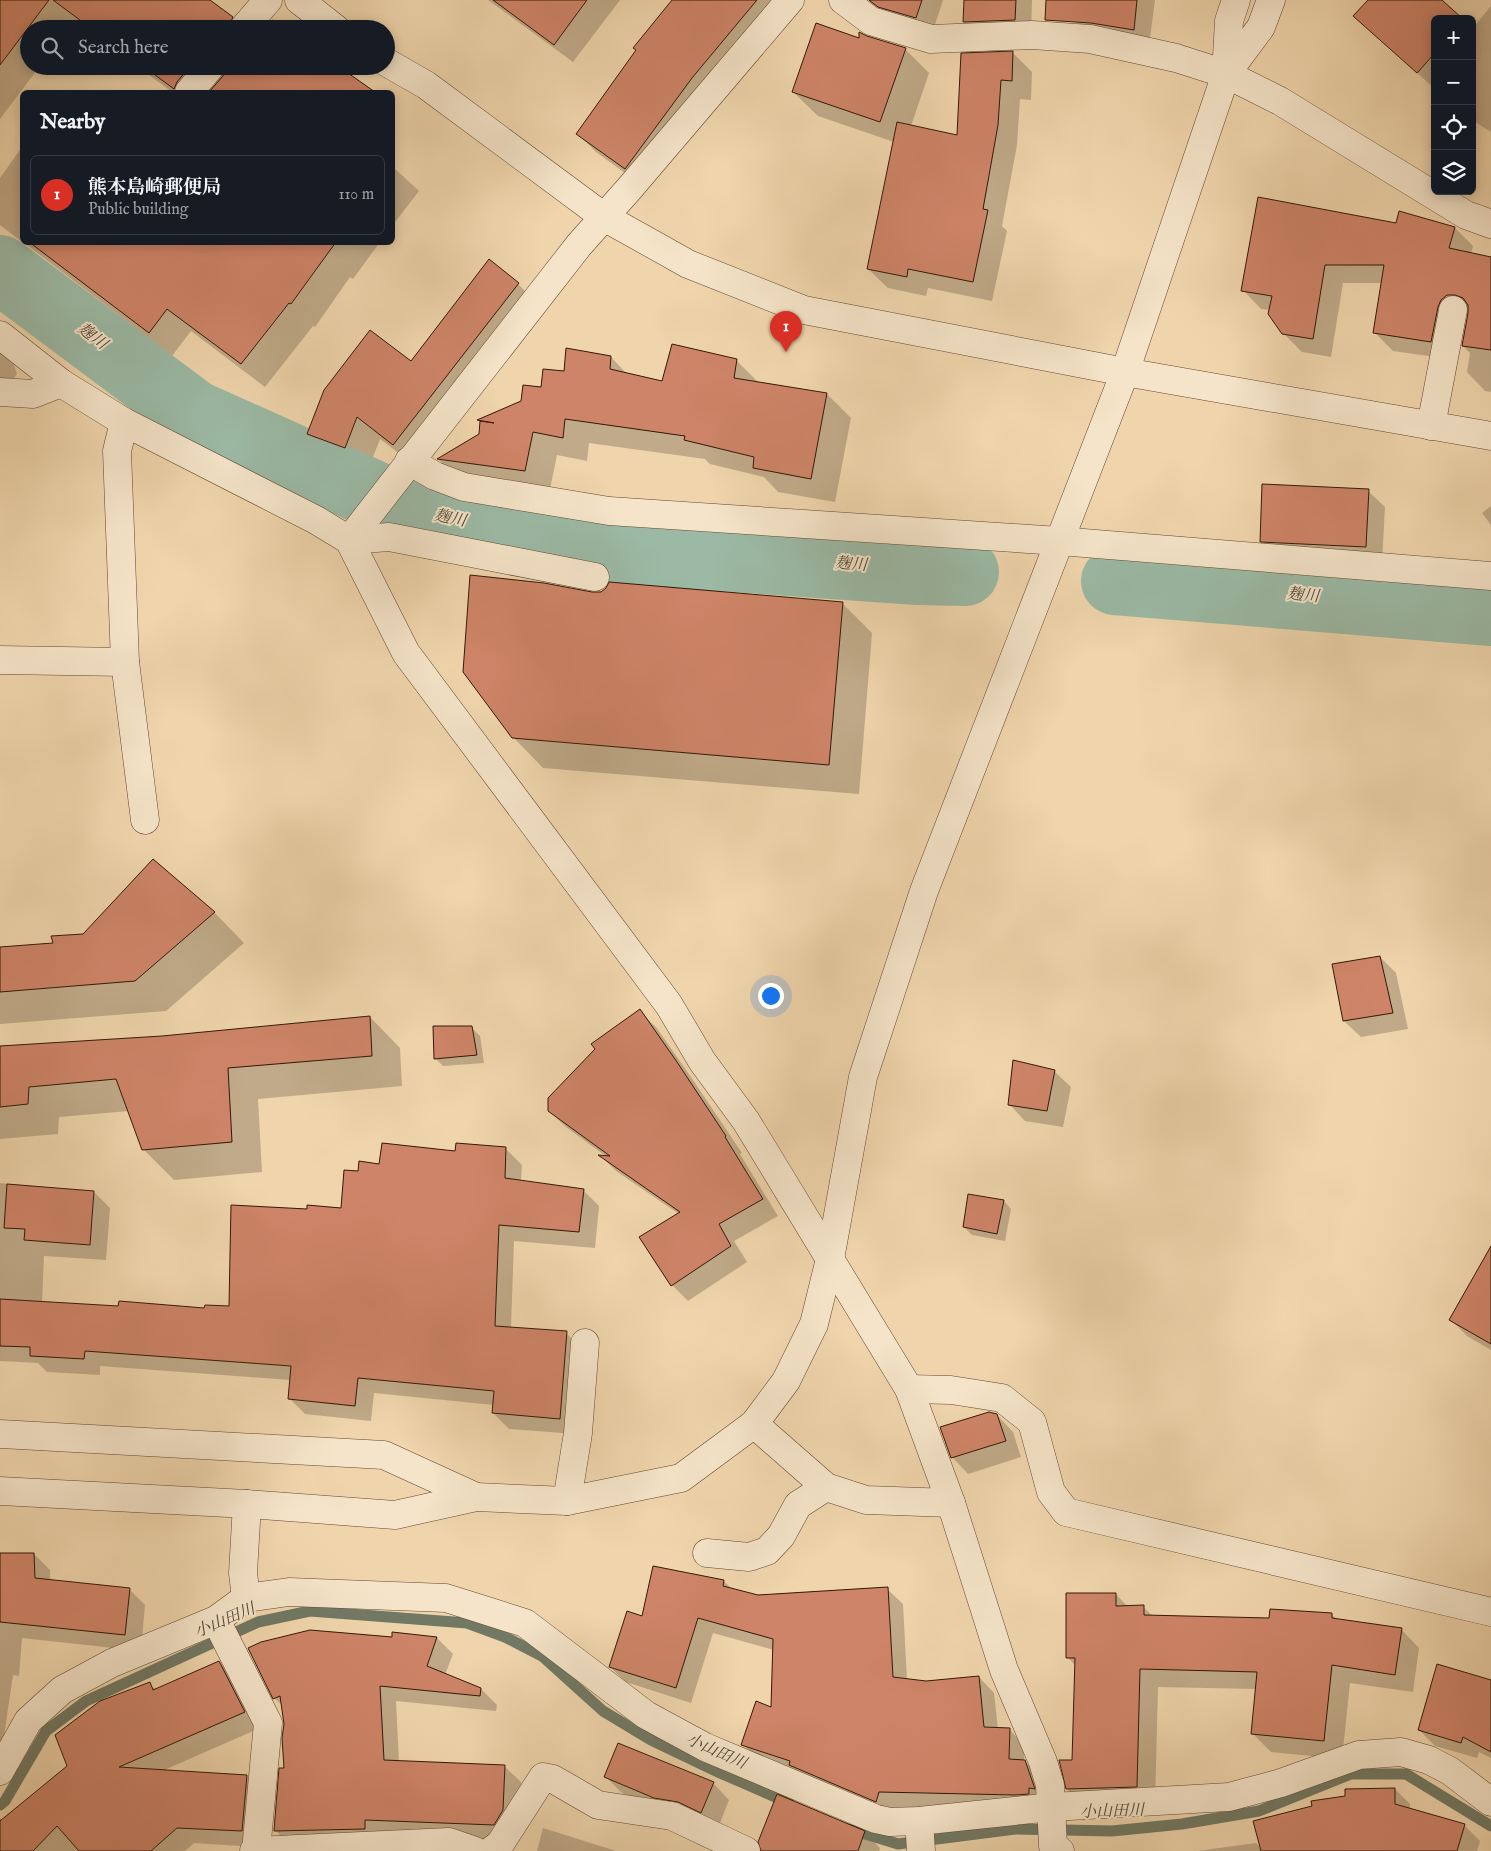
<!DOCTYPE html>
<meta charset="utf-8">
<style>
:root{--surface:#171b24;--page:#20242c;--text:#f1f3f6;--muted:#9ea1a6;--line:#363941;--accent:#d93025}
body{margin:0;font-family:"IM FELL English","Noto Serif JP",serif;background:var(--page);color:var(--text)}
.controls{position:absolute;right:15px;top:15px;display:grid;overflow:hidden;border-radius:8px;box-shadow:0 2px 12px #0003}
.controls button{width:45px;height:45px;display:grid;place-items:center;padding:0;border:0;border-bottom:1px solid var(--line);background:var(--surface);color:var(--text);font:25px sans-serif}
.you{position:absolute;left:770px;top:995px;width:18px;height:18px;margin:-12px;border:4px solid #fff;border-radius:50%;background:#1a73e8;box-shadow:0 0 0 8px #1a73e833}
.badge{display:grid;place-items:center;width:32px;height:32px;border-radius:50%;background:var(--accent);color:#fff;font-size:16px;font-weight:700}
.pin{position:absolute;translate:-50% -41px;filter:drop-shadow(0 1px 2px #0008)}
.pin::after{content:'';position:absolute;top:26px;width:18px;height:15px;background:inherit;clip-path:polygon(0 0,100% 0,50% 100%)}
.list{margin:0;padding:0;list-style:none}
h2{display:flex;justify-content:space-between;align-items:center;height:65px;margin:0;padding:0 20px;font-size:21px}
h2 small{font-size:16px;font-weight:400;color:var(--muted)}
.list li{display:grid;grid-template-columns:32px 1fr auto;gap:15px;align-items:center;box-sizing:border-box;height:80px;margin:0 10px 10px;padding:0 10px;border:1px solid var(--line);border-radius:8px}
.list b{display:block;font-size:19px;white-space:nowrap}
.list p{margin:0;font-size:16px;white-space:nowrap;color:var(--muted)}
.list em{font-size:16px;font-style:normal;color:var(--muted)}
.icon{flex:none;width:28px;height:28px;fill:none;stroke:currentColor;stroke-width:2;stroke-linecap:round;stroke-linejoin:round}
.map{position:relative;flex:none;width:1491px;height:1851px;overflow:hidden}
.search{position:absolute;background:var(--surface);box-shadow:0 2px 12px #0003;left:20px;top:20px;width:375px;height:55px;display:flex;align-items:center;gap:12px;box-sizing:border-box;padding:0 18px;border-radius:28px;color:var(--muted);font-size:19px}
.panel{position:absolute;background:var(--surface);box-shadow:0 2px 12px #0003;left:20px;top:90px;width:375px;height:155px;border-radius:8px}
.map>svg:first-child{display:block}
.shadow{fill:#0003}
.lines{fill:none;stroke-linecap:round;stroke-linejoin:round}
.stream{stroke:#717965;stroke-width:11}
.river{stroke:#9bb9a5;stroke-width:68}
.building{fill:#ce8468;stroke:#321806}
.minor-casing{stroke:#624730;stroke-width:29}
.tertiary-casing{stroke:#624730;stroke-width:29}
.minor{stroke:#f5e4c9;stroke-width:28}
.tertiary{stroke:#f5e4c9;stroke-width:28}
.labels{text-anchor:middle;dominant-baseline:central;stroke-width:4;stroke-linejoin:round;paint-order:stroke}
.water-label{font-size:16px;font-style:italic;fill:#524836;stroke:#f5e4c9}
</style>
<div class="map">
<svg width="1491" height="1851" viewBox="0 0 1491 1851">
<rect width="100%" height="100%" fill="#f0d5ac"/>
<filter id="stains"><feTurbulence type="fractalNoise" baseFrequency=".004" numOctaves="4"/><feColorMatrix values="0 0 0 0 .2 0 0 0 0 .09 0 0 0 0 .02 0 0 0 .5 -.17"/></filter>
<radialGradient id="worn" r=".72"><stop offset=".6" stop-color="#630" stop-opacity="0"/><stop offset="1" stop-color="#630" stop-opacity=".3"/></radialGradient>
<!-- shadow -->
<g class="shadow">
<polygon points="0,0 208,0 232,17 244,29 86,29 74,20 68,29 29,29 29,66 40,66 0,119"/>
<polygon points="488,0 620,0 573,62"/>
<polygon points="672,0 800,0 644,187 596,152 577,133 637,51 635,48"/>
<polygon points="868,0 943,0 932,34 877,8"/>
<polygon points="966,0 1032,0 1031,36 981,38 964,22"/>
<polygon points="1079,0 1155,0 1149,46 1093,38 1077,22"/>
<polygon points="1369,0 1440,0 1435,19 1435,89 1371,31"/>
<polygon points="1491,6 1491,132 1472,120 1472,29"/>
<polygon points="860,40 905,49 929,73 911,126 958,136 963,55 1013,53 1032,72 1031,100 1020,99 1017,145 1002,226 1007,231 992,301 928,288 926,296 888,288 868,269 894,142 818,116 793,92"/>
<polygon points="137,66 335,66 355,80 367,92 172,92"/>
<polygon points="22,147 22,242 0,225 0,178"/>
<polygon points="392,166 419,191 392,226"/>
<polygon points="1397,224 1455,228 1473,246 1471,254 1491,258 1491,392 1485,391 1467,372 1470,353 1463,346 1470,313 1459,319 1449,359 1393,351 1374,332 1382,283 1343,283 1331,357 1302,352 1283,333 1271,310 1261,309 1243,290"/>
<polygon points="23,242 380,242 353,279 350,277 315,327 313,326 265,387 191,331 172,356"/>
<polygon points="518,284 540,306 417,467 380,439 368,470 331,456 308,433 411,363"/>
<polygon points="0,351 14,365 17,374 6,389 0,388"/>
<polygon points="611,357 627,374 663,382 736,360 759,383 827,394 851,418 835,502 778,492 764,477 710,464 705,459 589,443 587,461 557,455 549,494 463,483 439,460 480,435 481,422 479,420 522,402 565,372"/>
<polygon points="1368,491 1385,507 1382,563 1277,557 1261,541"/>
<polygon points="1491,506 1491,525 1482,513"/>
<polygon points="592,594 842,603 872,633 859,794 543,768 513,737"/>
<polygon points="214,912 244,943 166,1011 0,1024 0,949 54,945 84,935"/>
<polygon points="1380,957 1396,973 1408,1029 1361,1037 1344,1021"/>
<polygon points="639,1011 656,1027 693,1080 742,1153 740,1154 778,1216 734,1241 747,1262 688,1301 672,1285 679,1214 616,1171 601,1156 607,1157 566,1127 549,1111"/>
<polygon points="370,1017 400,1048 402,1086 258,1099 262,1172 174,1180 143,1149 129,1111 59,1117 58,1134 0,1139 0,1047 162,1037"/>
<polygon points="472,1028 480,1036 484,1063 443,1066 435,1058"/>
<polygon points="1054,1071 1071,1087 1063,1127 1025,1121 1009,1104"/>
<polygon points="506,1149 522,1165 521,1181 583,1190 599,1206 595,1248 514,1241 511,1328 566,1333 582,1349 576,1434 509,1429 493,1413 494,1405 374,1393 371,1421 305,1414 289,1398 291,1380 100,1366 100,1375 47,1372 38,1363 0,1361 0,1183 94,1192 110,1208 106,1260 44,1256 42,1303 119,1307 205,1309 230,1308 308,1210 342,1209 359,1173 381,1165 457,1152"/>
<polygon points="1004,1201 1011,1209 1005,1241 972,1235 964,1227"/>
<polygon points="1491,1255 1491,1350 1467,1336 1451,1320"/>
<polygon points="997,1415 1013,1432 1021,1457 968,1474 952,1457"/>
<polygon points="34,1554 50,1570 50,1581 129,1589 145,1605 141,1651 22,1638 19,1676 13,1675 3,1743 0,1743 0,1555"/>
<polygon points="724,1581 732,1589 758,1597 887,1589 903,1604 907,1680 926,1682 979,1677 994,1693 998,1729 1009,1729 1024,1745 1024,1761 1040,1776 1049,1803 1031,1810 895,1807 891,1816 758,1760 743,1744 772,1708 774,1650 713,1633 691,1703 626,1682 610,1667 643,1618"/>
<polygon points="1116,1594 1128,1607 1143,1607 1153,1616 1270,1619 1332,1615 1338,1620 1401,1629 1419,1648 1413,1692 1350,1683 1342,1759 1271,1752 1253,1734 1257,1689 1158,1687 1155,1804 1085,1807 1067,1789 1073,1761 1076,1666 1068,1658"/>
<polygon points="393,1638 437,1638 453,1654 445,1675 481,1689 497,1705 496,1711 396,1701 399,1762 504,1766 521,1782 519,1826 510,1840 380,1835 291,1846 275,1830 285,1769 285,1724 283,1706 274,1698"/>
<polygon points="219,1662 235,1678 260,1728 162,1771 247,1776 263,1792 258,1847 194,1843 185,1851 0,1851 0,1818 3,1820 68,1767 150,1684 156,1690"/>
<polygon points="1491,1689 1491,1758 1479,1752 1477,1758 1435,1746 1419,1730"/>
<polygon points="606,1777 713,1783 729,1800 718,1828 672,1813 622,1793"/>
<polygon points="1395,1789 1410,1804 1410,1810 1464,1825 1480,1841 1477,1851 1197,1851 1256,1843 1261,1848"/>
<polygon points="778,1796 865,1833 880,1848 879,1851 762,1851"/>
<polygon points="543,1828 616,1851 537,1851"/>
</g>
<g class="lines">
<!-- stream -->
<g class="stream">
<polyline points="0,1805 5,1801 46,1731 86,1701 258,1622 310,1611 467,1623 505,1637 542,1656 603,1711 651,1740 718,1772 789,1803"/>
<polyline points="849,1829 898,1844 1015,1829 1112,1831 1182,1824 1259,1811 1351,1774 1406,1774 1491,1826"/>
</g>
<!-- river -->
<g class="river">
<polyline points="0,269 194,414 415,513 603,549 918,571 965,572"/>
<polyline points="1115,581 1491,612"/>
</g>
</g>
<!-- building -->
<g class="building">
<polygon points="0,0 49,0 0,65"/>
<polygon points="53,0 210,0 233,17 228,29 92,29"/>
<polygon points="493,0 587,0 554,45"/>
<polygon points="672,0 757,0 692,78 625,169 576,134 636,50 633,48"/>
<polygon points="869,0 922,0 916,18 878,7"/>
<polygon points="964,0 1016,0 1015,20 963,22"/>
<polygon points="1046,0 1137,0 1134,30 1091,23 1045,20"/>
<polygon points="1368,0 1442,0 1463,19 1435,19 1435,53 1417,73 1353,16"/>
<polygon points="272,20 285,29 264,29"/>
<polygon points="816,23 859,38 859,32 867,36 906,48 880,122 792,92"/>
<polygon points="1013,51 1012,81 1001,80 998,125 983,209 988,210 973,282 908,269 907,277 867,269 897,122 957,135 961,53"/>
<polygon points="143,66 190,66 177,82 174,89"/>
<polygon points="226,66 338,66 375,92 209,92 223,76"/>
<polygon points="1258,197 1396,223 1399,211 1455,227 1449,248 1491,257 1491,350 1462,346 1468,313 1468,305 1463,298 1455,295 1447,295 1441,300 1438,307 1431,342 1373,333 1384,265 1325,265 1313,339 1282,334 1268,314 1272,296 1241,291"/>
<polygon points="29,242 336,242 291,304 289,303 241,364 167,309 149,333"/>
<polygon points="489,259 519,283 393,445 357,417 345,448 307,434 324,390 370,330 411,361"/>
<polygon points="672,344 737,359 734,378 827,393 811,479 753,468 754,457 684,440 685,436 565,419 563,438 533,432 525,471 437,459 479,434 480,421 494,423 477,420 521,401 523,385 541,387 543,369 564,371 566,348 611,356 610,369 662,381"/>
<polygon points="1262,484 1369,489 1366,547 1260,542"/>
<polygon points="470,575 544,583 592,592 601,592 606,588 609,582 843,602 829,765 512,738 463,672"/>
<polygon points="153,859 215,912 135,981 0,992 0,947 53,943 51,936 83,934"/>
<polygon points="1380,956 1393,1013 1343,1021 1332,964"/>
<polygon points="640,1009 677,1062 726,1136 725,1137 763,1199 719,1224 731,1246 671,1286 639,1237 680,1212 598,1155 610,1156 548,1111 548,1098 595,1049 591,1044"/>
<polygon points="370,1016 372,1056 228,1068 232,1142 142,1150 116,1079 29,1087 28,1104 0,1107 0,1046 162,1036"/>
<polygon points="433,1026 472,1026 477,1055 434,1059"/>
<polygon points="1013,1060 1055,1070 1047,1111 1008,1105"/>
<polygon points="382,1143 455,1151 456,1143 506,1147 505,1178 584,1189 579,1232 499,1225 495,1326 567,1331 560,1419 492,1413 494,1391 358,1378 355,1406 288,1399 291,1366 85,1351 84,1359 30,1356 30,1347 0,1346 0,1299 118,1306 119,1301 204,1308 205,1305 229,1306 231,1205 307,1209 307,1205 341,1208 344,1170 358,1171 359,1161 379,1164"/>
<polygon points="7,1184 94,1191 90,1245 24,1240 25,1229 4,1228"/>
<polygon points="968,1194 1004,1200 997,1234 963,1227"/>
<polygon points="1491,1246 1491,1344 1449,1320"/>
<polygon points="989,1412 997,1414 1006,1441 951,1458 940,1427"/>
<polygon points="0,1553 34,1553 35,1578 130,1588 125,1635 0,1622"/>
<polygon points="653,1566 724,1580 723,1586 758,1595 888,1587 893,1677 926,1681 979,1676 984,1727 1010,1728 1009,1759 1025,1760 1035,1789 1029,1788 1029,1794 1015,1795 879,1792 876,1802 789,1765 790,1761 741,1745 756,1701 771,1707 773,1639 698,1618 676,1688 609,1667 627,1611 642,1616"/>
<polygon points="1066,1593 1116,1593 1116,1606 1144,1605 1144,1615 1269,1618 1270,1609 1332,1613 1332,1618 1402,1628 1395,1675 1332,1665 1324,1741 1251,1734 1257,1672 1140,1669 1137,1787 1066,1789 1059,1760 1072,1760 1075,1658 1066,1658"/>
<polygon points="310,1630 392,1637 392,1632 437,1637 427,1666 481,1688 480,1696 380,1686 384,1760 505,1765 503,1810 494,1825 365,1820 365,1829 274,1831 279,1768 284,1768 282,1738 284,1724 280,1696 273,1699 248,1648 261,1642"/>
<polygon points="219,1661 245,1712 119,1767 247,1775 242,1831 177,1828 151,1851 79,1851 57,1826 33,1851 0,1851 0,1821 67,1766 55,1735 100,1701 150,1682 153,1690"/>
<polygon points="1437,1664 1491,1680 1491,1752 1463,1737 1461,1743 1418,1730"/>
<polygon points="618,1743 714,1782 701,1813 678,1802 654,1798 604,1777"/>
<polygon points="1395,1788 1395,1804 1465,1824 1457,1851 1261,1851 1253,1821 1312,1806 1311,1801 1345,1796 1345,1789"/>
<polygon points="777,1794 865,1831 858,1851 761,1851 758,1842"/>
</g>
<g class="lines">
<defs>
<g id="minor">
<polyline points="843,0 871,21 931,39 1032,35 1090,39 1176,58 1226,74 1280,101 1466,215 1491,224"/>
<polyline points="243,29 268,0"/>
<polyline points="189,92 211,66"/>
<polyline points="0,335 61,383 124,422 316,520 349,540 406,653 669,1005 702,1061 746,1121 909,1389 951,1503 1004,1670 1043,1762 1050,1785 1053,1846 1060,1851"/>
<polyline points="0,392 33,394 61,383"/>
<polyline points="124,422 117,451 125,662 145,820"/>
<polyline points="1431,426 1453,310"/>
<polyline points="409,461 435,476 464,487 609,511 1059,541 1491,576"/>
<polyline points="349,540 579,245 629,189 790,0"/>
<polyline points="349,540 389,537 595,577"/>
<polyline points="0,660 125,662"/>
<polyline points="909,1389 951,1390 1002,1398 1032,1422 1051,1492 1066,1512 1491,1612"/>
<polyline points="754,1424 826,1487 866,1500 951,1503"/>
<polyline points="567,1501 578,1433 585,1343"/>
<polyline points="707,1553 749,1557 767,1551 781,1536 798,1505 826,1487"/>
<polyline points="246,1598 243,1573 247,1504"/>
<polyline points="216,1620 268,1723 256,1851"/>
<polyline points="0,1771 28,1721 62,1690 112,1663 216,1620 246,1598 289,1592 446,1598 525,1623 646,1715 705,1747 876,1819 890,1822 919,1821 1052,1807 1229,1797 1281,1783 1359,1755 1401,1752 1429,1760 1450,1771 1491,1802"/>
<polyline points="919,1821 921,1851"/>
<polyline points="254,1851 449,1842 475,1851"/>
<polyline points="491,1851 500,1844 543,1777 553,1779 598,1805 672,1816 746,1851"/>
</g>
<g id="tertiary">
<polyline points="299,0 336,29"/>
<polyline points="386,62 426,85 604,217 688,264 804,310 1125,372 1491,436"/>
<polyline points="1226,74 1261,27 1271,0"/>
<polyline points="0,1434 384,1455 476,1497"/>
<polyline points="0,1491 247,1504 395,1515 476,1497 567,1501 681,1478 754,1424 786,1381 814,1324 830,1259 863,1077 924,891 1125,372 1226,74 1229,21 1236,0"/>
</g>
</defs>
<!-- minor casing -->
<use href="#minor" class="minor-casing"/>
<!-- tertiary casing -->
<use href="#tertiary" class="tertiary-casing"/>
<!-- minor -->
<use href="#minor" class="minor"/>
<!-- tertiary -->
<use href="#tertiary" class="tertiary"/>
</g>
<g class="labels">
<!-- water labels -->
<g class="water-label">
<text transform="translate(92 337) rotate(37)">麹川</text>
<text transform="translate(450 519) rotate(11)">麹川</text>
<text transform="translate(851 565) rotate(4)">麹川</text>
<text transform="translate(1303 596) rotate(5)">麹川</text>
<text transform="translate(225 1621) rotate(-23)">小山田川</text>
<text transform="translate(716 1752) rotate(24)">小山田川</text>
<text transform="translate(1112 1812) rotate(-2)">小山田川</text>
</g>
</g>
<rect width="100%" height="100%" filter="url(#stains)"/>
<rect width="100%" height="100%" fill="url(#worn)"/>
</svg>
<div class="controls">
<button>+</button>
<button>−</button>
<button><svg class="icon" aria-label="locate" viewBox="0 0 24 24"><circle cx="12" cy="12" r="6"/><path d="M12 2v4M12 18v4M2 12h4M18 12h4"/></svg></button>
<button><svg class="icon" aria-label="layers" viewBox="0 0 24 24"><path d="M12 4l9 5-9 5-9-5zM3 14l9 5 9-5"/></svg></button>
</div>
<div class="you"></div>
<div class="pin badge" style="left:786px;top:352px">1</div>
<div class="search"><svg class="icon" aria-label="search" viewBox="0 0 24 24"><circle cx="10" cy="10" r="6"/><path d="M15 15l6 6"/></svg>Search here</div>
<section class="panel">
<h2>Nearby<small></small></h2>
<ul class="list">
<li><span class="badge">1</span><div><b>熊本島崎郵便局</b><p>Public building</p></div><em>110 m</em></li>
</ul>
</section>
</div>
